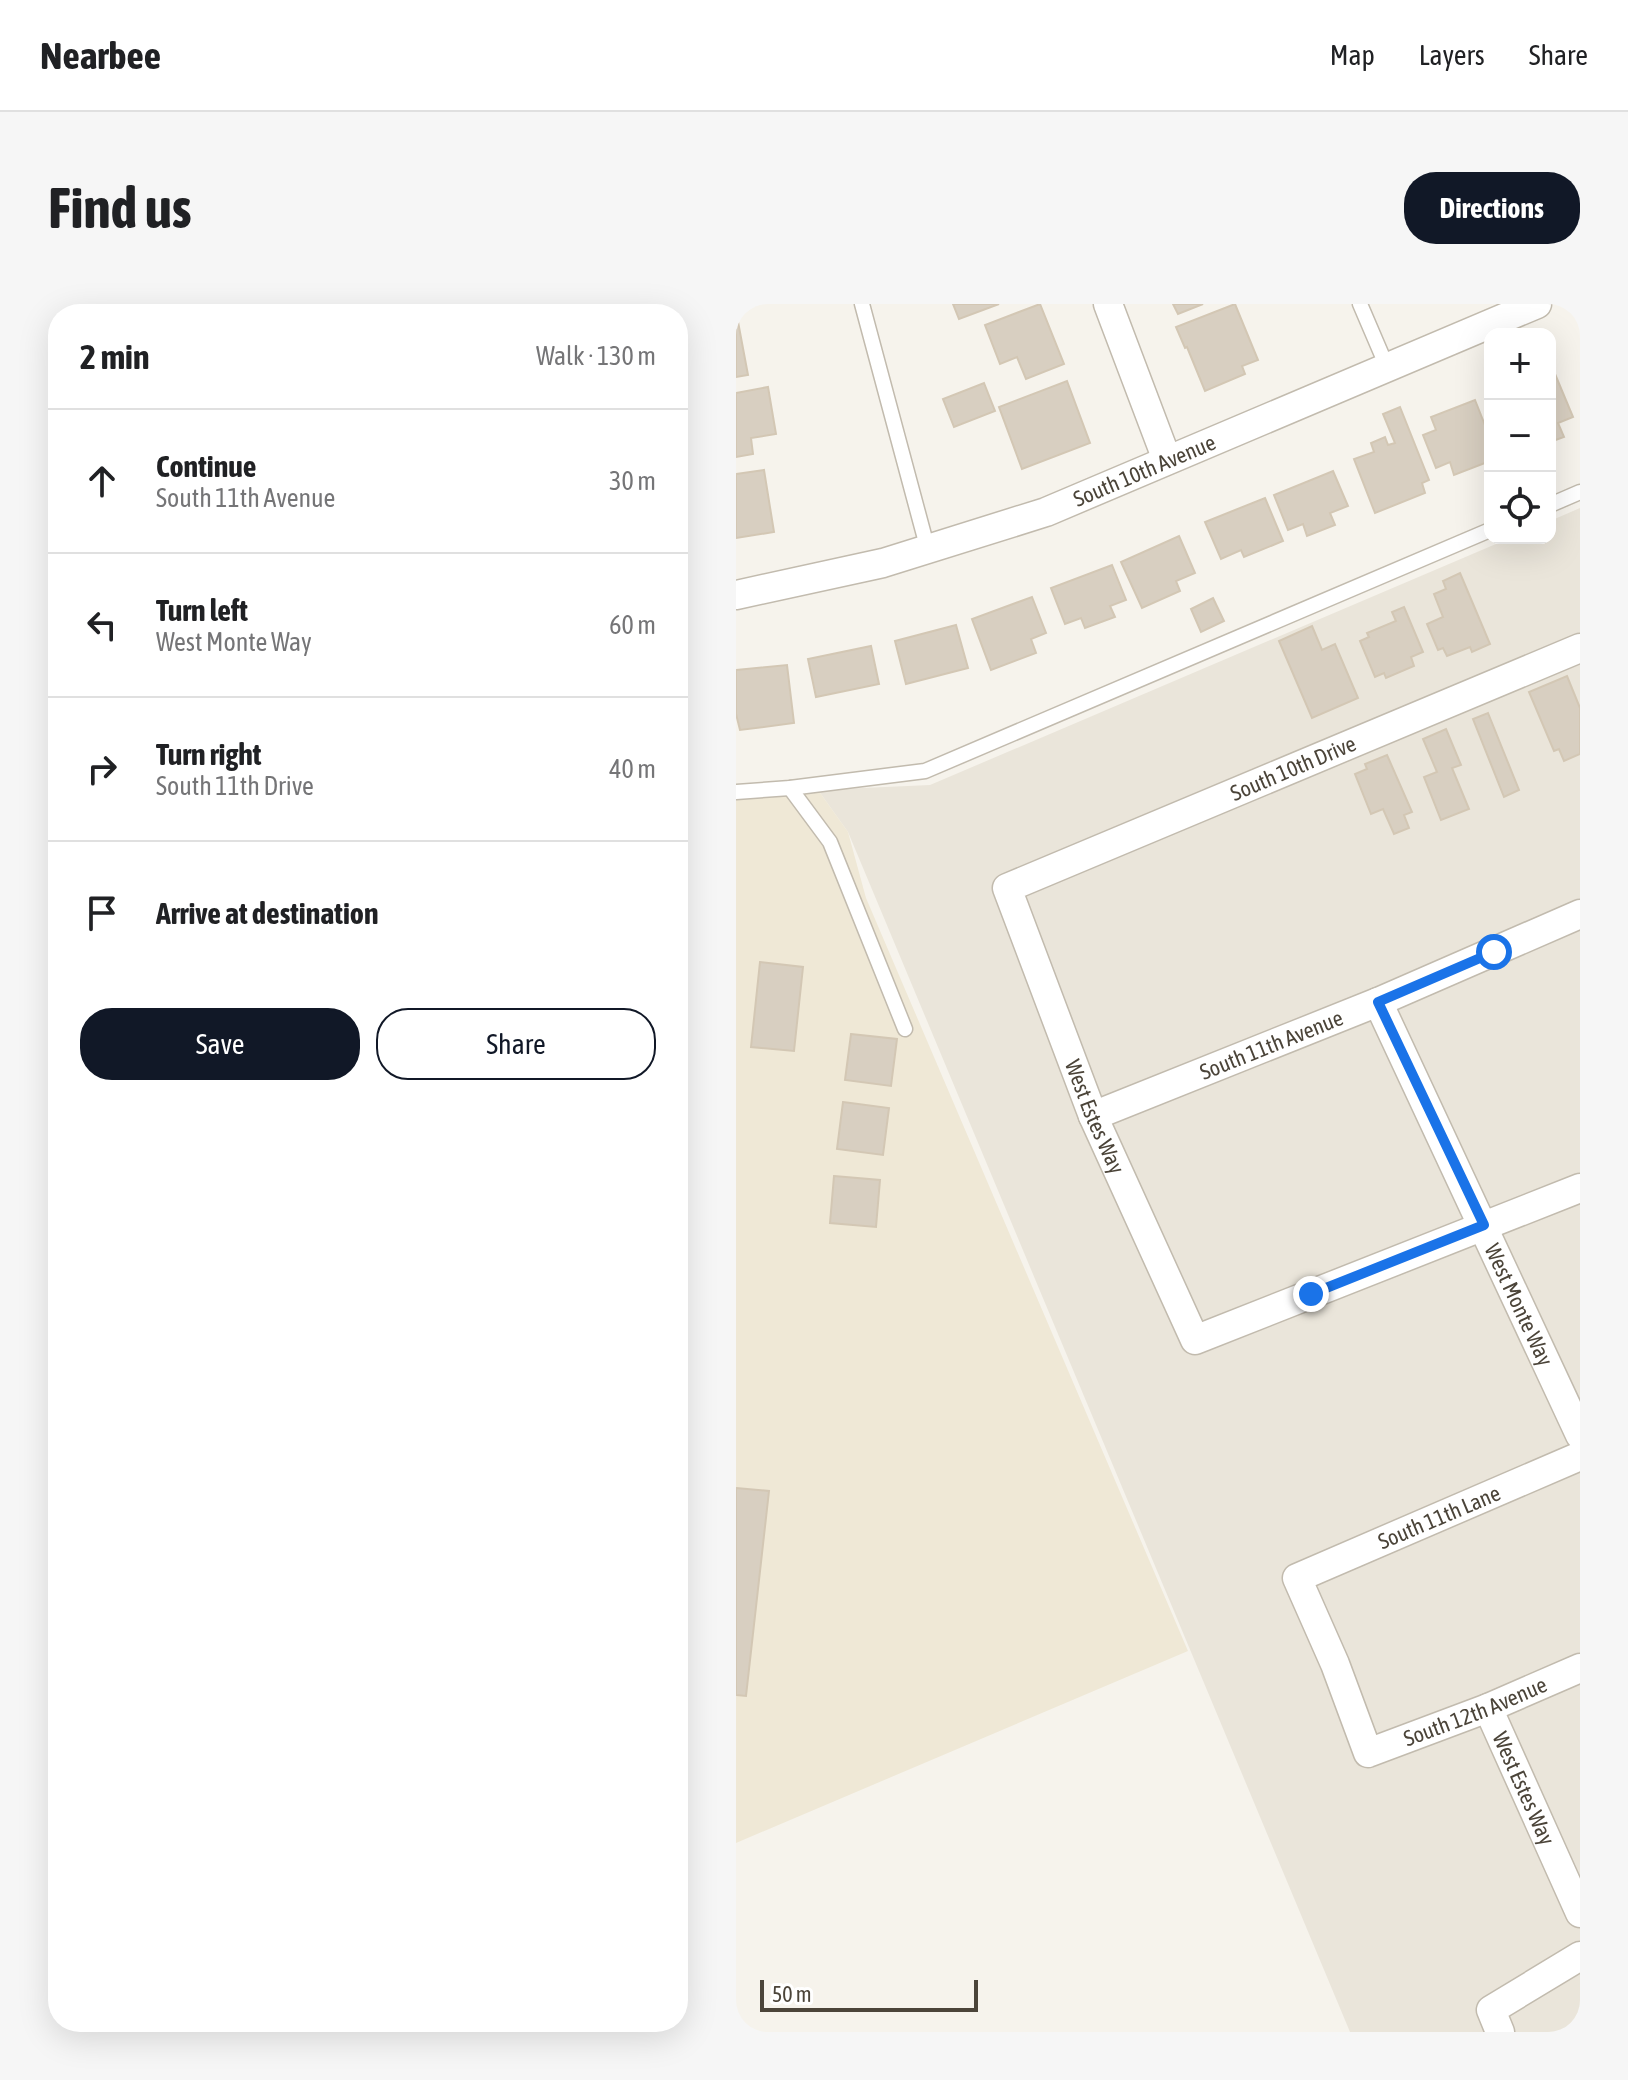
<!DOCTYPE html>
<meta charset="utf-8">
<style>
:root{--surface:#fff;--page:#f6f6f6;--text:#202124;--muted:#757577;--line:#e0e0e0;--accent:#111827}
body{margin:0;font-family:"Asap Condensed",sans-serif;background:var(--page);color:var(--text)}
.controls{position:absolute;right:24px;top:24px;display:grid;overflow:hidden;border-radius:16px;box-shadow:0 8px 32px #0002}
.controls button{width:72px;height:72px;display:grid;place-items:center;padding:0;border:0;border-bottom:2px solid var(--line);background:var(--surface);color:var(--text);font:40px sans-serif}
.scale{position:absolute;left:24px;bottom:20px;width:218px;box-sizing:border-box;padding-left:8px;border:4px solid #4b4439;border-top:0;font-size:22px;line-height:28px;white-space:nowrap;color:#4b4439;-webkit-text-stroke:6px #fff;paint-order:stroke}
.stop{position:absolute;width:24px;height:24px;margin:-18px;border:6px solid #1a73e8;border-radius:50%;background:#fff}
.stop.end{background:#1a73e8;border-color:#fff;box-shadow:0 2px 8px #0008}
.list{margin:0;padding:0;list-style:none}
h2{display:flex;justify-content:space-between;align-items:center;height:104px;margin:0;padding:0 32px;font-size:34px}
h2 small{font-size:26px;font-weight:400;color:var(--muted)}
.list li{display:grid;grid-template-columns:52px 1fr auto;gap:24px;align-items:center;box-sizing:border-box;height:144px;padding:0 32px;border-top:2px solid var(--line)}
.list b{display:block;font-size:30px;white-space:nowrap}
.list p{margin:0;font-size:26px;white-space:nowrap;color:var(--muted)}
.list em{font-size:26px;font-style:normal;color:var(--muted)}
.actions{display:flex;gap:16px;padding:24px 32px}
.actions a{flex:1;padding:18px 0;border:2px solid var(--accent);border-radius:32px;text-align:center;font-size:28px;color:var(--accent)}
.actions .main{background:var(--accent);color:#fff}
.icon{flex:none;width:44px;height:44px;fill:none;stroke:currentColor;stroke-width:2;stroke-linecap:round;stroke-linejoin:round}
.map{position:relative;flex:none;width:844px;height:1728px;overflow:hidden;border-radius:32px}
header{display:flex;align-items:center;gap:48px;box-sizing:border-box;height:112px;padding:0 40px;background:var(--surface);border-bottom:2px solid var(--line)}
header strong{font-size:38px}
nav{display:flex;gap:44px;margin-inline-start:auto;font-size:28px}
.intro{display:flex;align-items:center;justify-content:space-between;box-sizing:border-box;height:192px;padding:0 48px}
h1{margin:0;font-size:56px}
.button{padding:20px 36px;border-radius:32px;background:var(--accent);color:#fff;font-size:28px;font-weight:700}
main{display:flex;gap:48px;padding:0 48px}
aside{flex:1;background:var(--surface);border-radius:32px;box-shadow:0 8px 32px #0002}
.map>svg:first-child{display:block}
.residential{fill:#eae5da}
.education{fill:#efe8d6}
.building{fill:#d8cfc1;stroke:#d3c7b4;stroke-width:2}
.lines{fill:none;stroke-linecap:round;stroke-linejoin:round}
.lane-casing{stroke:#c2bbae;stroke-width:17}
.street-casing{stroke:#c2bbae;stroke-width:31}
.lane{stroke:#fff;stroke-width:14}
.street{stroke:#fff;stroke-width:28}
.route{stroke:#1a73e8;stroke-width:10}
.labels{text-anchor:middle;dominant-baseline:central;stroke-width:6;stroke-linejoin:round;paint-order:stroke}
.street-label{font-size:22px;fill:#4b4439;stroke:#fff}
</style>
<header>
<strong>Nearbee</strong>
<nav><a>Map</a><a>Layers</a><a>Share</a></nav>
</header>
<div class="intro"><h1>Find us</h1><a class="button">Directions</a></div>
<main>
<aside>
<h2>2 min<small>Walk · 130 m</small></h2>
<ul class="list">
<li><svg class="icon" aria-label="ahead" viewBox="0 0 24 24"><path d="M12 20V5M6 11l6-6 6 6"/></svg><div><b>Continue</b><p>South 11th Avenue</p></div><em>30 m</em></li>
<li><svg class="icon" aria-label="left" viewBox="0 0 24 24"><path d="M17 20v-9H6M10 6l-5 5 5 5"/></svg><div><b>Turn left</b><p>West Monte Way</p></div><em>60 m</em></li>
<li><svg class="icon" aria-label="right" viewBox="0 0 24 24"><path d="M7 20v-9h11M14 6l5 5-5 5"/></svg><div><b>Turn right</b><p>South 11th Drive</p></div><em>40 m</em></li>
<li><svg class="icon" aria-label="arrive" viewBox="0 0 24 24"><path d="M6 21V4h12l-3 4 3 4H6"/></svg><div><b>Arrive at destination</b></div></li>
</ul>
<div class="actions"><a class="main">Save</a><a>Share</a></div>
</aside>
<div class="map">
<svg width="844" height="1728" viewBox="0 0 844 1728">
<rect width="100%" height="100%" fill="#f6f3ec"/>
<!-- residential -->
<polygon class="residential" points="844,204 844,1728 614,1728 112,528 82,486 194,481 774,234 814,234 814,217"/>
<!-- education -->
<polygon class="education" points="0,483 82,486 112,528 130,594 452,1347 0,1539"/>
<!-- building -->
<g class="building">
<polygon points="217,0 263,0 223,15"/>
<polygon points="304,0 328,60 290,75 281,53 264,60 249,21"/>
<polygon points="437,0 467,0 442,10"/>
<polygon points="499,0 522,56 506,62 509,70 469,87 451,43 449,44 440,23"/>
<polygon points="0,7 12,71 0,73"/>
<polygon points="819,70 837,113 822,119 828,133 814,138 814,72"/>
<polygon points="331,77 354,139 286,165 263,103"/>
<polygon points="248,79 259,107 218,123 207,95"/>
<polygon points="32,83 40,130 15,134 17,150 0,153 0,89"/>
<polygon points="739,96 754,134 754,157 718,171 714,158 700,164 687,131 700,126 695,113"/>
<polygon points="664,103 693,176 686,179 689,189 639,209 618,155 638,148 635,139 649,133 652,141 659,139 647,110"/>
<polygon points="28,166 38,228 0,234 0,170"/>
<polygon points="597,167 612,202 594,209 599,221 571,232 567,220 552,226 538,191"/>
<polygon points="529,194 547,237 508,253 505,246 485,255 469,218"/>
<polygon points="443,232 459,269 440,277 444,287 406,304 385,258"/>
<polygon points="376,261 390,296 374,302 379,313 349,324 345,314 329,320 315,284"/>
<polygon points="724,269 754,340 736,348 734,343 711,352 707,344 702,346 691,320 707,313 698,290 710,285 707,277"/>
<polygon points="296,293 310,329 295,335 300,349 255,366 236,315"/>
<polygon points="477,294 488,317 465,328 455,305"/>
<polygon points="668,303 687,348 675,353 678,362 650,374 648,369 639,373 624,337 633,333 631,329 660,317 656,308"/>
<polygon points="220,321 232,364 170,380 159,337"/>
<polygon points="576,322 586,346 599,340 622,394 576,414 543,337"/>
<polygon points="135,342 143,380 80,393 72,355"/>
<polygon points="51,361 58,419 4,426 0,410 0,366"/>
<polygon points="831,372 844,404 844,450 828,457 823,445 818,447 793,388"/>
<polygon points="752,409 783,486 768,493 737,415"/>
<polygon points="710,425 725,461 716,464 733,505 705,516 688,473 701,468 687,435"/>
<polygon points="651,451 676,508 668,511 673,524 658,530 647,505 635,510 619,470 631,465 629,460"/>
<polygon points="24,658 67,663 58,747 15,743"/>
<polygon points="115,730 161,735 155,782 109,776"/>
<polygon points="107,798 153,804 147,851 101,845"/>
<polygon points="98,872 144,876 140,923 94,919"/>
<polygon points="0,1184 33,1187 10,1392 0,1391"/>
</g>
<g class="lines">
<defs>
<g id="lane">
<polyline points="126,0 192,246"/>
<polyline points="624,0 651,63"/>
<polyline points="814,201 844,188"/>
<polyline points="54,484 94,538 169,725"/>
<polyline points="0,488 54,484 189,467 754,226"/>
</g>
<g id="street">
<polyline points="372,0 431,156"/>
<path id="s1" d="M0 291 147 259 310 208 801 0"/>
<path id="s2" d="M844 344 271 584 357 812 459 1036 844 884"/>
<path id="s3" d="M642 698 844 1131"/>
<path id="s4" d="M357 812 642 698 844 610"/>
<path id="s5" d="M844 1152 561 1274 599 1360 632 1449 752 1404 844 1364"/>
<path id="s6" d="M752 1404 844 1609"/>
<polyline points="764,1728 755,1706 844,1652"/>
</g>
</defs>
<!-- lane casing -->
<use href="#lane" class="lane-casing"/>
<!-- street casing -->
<use href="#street" class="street-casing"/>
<!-- lane -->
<use href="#lane" class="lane"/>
<!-- street -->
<use href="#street" class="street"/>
</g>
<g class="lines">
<!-- route -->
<polyline class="route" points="575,990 748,921 642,698 758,648"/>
</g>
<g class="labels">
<!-- street labels -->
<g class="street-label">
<text stroke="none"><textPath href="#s1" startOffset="428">South 10th Avenue</textPath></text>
<text transform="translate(557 464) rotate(-23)">South 10th Drive</text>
<text stroke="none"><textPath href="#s4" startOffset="192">South 11th Avenue</textPath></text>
<text stroke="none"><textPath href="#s2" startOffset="866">West Estes Way</textPath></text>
<text stroke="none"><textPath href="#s3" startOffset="334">West Monte Way</textPath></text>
<text transform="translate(703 1213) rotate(-23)">South 11th Lane</text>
<text stroke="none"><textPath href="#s5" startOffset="612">South 12th Avenue</textPath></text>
<text stroke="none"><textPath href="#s6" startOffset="88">West Estes Way</textPath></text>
</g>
</g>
</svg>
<div class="controls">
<button>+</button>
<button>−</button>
<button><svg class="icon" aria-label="locate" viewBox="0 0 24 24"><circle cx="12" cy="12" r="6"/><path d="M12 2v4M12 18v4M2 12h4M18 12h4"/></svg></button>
</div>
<div class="scale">50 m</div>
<div class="stop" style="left:758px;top:648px"></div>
<div class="stop end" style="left:575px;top:990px"></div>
</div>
</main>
